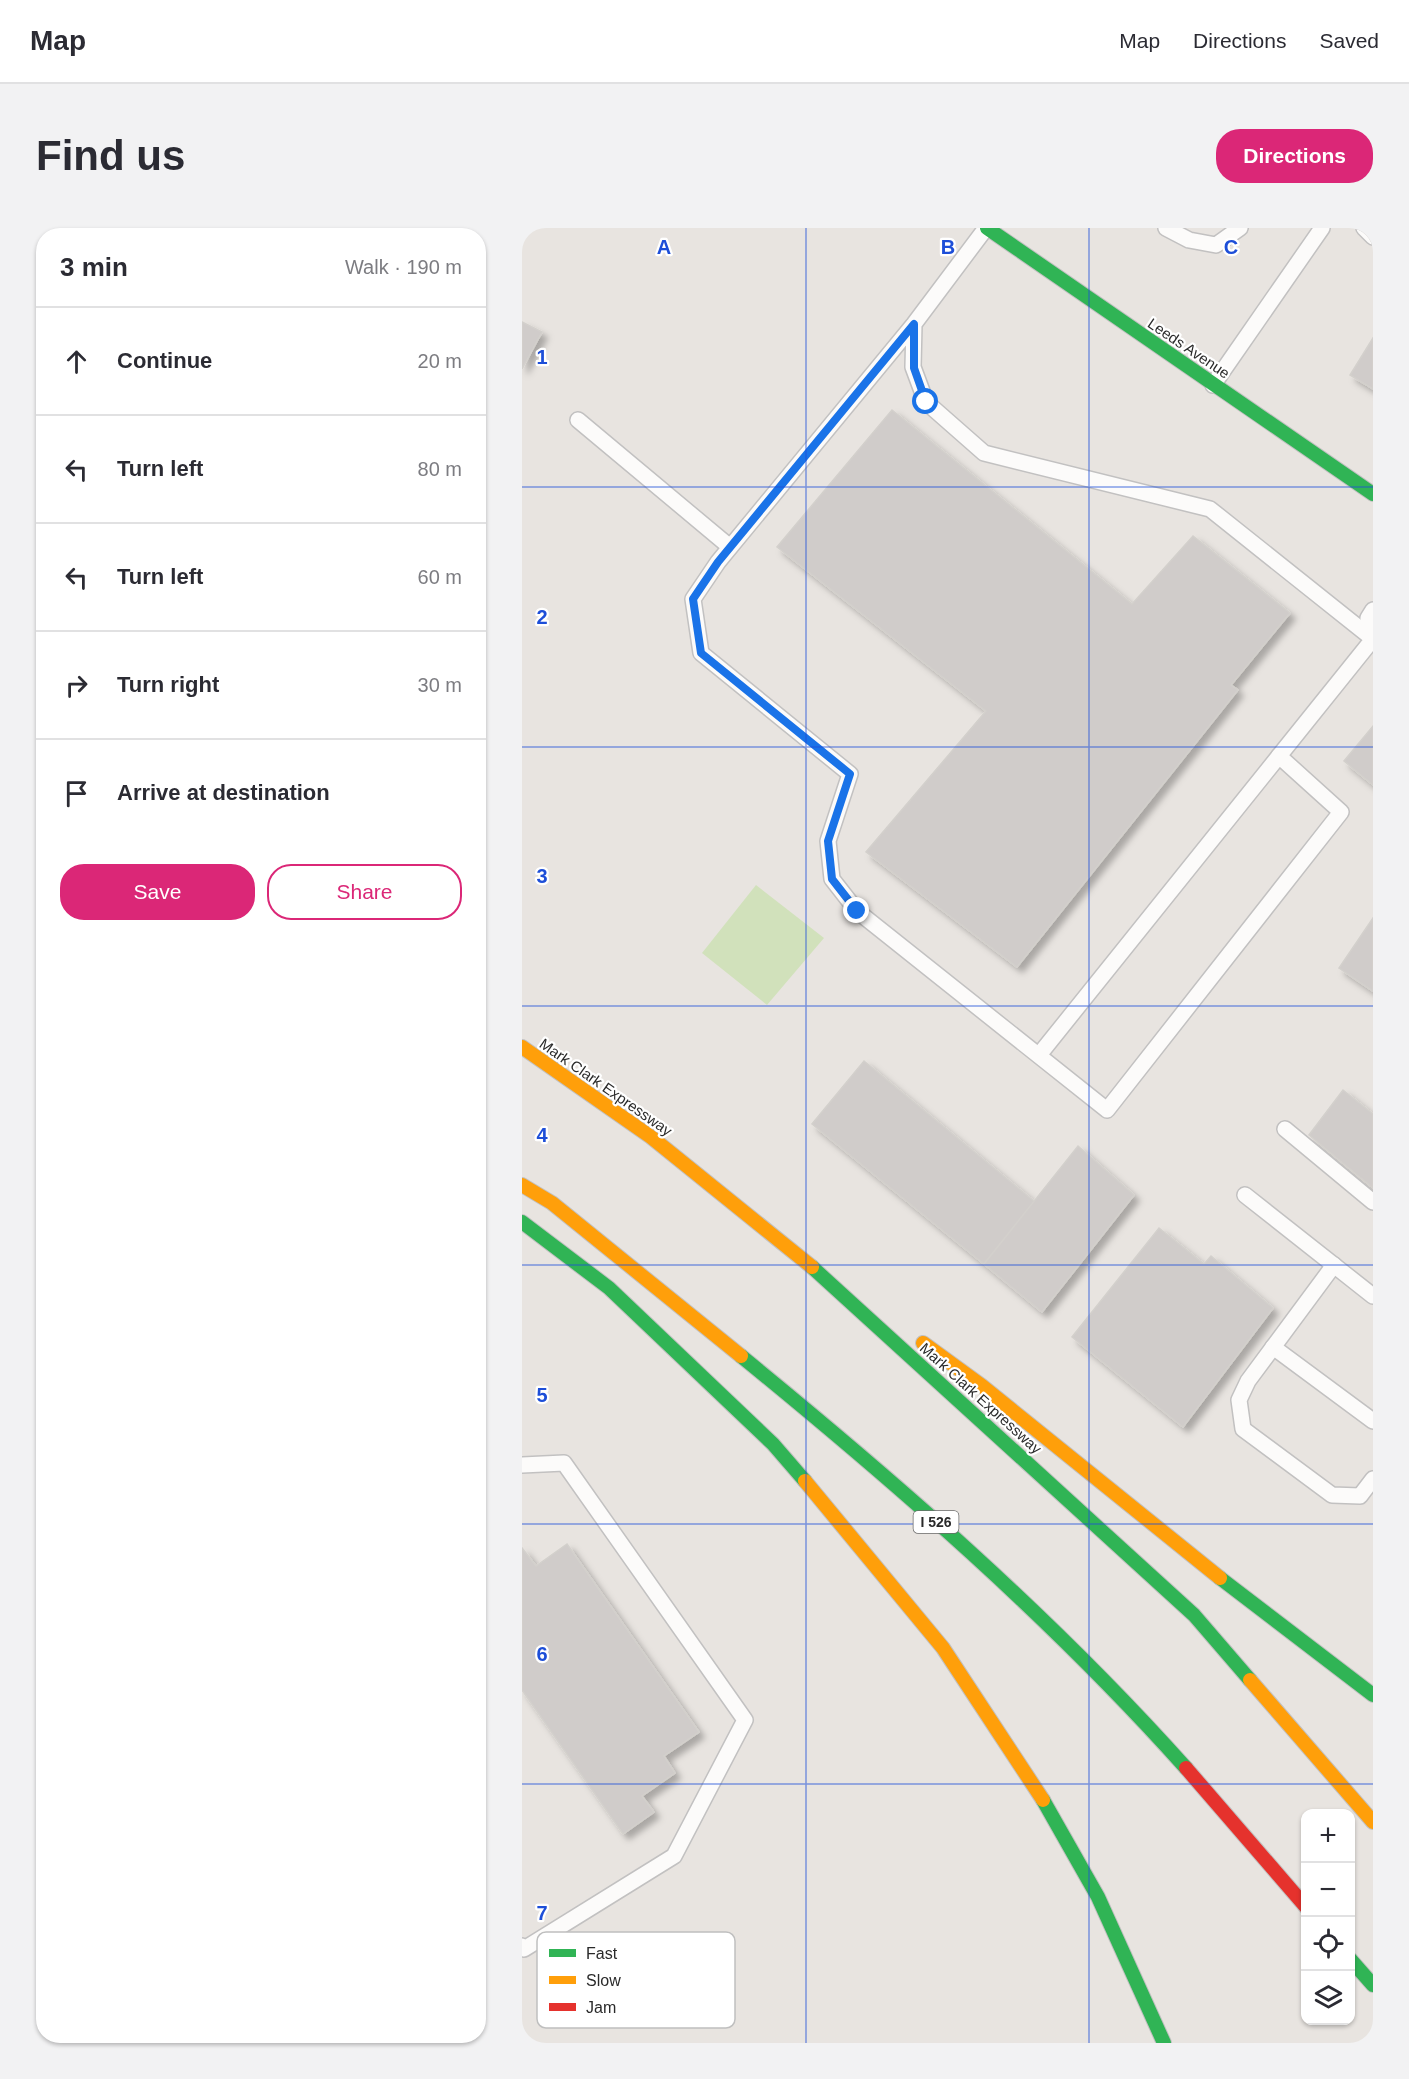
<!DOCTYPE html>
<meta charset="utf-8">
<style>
:root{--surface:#fff;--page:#f2f2f3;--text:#2b2b33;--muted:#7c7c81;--line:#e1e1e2;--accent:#db2777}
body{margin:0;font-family:Arial,sans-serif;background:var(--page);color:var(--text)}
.controls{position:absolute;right:18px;bottom:18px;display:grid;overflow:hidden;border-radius:12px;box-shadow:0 2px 4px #0004}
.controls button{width:54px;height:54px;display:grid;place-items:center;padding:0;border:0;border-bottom:2px solid var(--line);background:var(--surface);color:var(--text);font:30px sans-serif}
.stop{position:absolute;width:18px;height:18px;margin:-14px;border:4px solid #1a73e8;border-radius:50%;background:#fff}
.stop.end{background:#1a73e8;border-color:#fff;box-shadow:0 2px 6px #0008}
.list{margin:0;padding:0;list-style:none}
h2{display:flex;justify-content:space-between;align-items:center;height:78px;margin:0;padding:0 24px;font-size:26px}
h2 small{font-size:20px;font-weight:400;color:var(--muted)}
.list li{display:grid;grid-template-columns:39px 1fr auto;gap:18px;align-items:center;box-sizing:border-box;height:108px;padding:0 24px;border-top:2px solid var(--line)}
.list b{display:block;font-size:22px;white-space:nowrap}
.list em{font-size:20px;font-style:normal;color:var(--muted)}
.actions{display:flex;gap:12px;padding:18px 24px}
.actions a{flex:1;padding:14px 0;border:2px solid var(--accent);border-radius:24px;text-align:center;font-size:21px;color:var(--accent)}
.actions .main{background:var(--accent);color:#fff}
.icon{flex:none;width:33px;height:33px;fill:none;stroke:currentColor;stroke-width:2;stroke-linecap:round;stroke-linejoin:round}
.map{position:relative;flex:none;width:851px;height:1815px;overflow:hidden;border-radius:24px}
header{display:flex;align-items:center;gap:36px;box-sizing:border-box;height:84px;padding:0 30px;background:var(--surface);border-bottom:2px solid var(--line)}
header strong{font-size:28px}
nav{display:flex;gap:33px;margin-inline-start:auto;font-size:21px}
.intro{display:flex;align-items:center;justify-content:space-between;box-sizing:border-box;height:144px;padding:0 36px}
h1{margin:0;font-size:42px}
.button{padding:15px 27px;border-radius:24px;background:var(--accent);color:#fff;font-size:21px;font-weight:700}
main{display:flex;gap:36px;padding:0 36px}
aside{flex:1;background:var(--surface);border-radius:24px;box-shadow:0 2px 4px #0004}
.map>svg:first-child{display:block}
.green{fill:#d1e1bb}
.building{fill:#d0ccca;stroke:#d3d0cc;stroke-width:1.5;filter:url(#shadow)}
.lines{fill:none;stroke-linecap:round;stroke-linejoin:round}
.lane-casing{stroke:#c2c1c1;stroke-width:18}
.fast-casing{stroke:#c2c1c1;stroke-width:16}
.slow-casing{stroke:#c2c1c1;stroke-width:16}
.jam-casing{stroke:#c2c1c1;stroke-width:16}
.lane{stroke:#fcfbfa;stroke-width:15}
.fast{stroke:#30b455;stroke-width:14}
.slow{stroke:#ff9f0a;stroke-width:14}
.jam{stroke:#e5322d;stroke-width:14}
.route{stroke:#1a73e8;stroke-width:8}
.grid{fill:none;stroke:#1d4ed8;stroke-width:1.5;stroke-opacity:0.55}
.labels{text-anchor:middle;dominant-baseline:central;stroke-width:4.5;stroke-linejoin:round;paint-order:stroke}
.shield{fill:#fff;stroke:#6a6a6a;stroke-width:1.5}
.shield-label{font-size:14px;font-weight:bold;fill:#2a2a2a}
.street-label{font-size:15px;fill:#2a2a2a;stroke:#fff}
.key{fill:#fff;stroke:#bfbfbf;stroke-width:1.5}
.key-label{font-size:16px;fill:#2a2a2a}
.grid-label{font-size:20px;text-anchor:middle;font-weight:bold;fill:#1d4ed8;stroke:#fff;stroke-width:4.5;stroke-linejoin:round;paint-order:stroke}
</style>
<header>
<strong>Map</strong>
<nav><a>Map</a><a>Directions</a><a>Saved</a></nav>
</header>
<div class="intro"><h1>Find us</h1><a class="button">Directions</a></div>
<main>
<aside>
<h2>3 min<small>Walk · 190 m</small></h2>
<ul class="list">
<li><svg class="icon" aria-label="ahead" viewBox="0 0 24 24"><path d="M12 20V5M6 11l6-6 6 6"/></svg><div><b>Continue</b></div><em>20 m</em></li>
<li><svg class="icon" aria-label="left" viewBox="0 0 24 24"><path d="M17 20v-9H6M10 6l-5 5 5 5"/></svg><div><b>Turn left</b></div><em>80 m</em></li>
<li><svg class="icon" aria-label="left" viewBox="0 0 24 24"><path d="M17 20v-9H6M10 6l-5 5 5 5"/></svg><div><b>Turn left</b></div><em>60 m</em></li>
<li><svg class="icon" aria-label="right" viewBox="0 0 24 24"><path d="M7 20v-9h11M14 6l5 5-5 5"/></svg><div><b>Turn right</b></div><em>30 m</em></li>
<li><svg class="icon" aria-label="arrive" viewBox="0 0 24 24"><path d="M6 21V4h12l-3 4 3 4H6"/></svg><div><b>Arrive at destination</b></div></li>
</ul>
<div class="actions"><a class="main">Save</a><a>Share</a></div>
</aside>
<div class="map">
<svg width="851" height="1815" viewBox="0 0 851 1815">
<defs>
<filter id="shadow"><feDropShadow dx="5.5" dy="5.5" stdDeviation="3" flood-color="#0004"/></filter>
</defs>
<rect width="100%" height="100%" fill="#e8e4e0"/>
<!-- green -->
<polygon class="green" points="234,657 302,710 245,777 180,725"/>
<!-- building -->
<g class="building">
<polygon points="0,94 20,104 0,141"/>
<polygon points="851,110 851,161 828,147"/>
<polygon points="370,182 610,376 671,308 768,385 709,457 716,462 495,739 344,624 464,483 255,319"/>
<polygon points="851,498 851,557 822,533"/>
<polygon points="851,690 851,763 817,740"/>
<polygon points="342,833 513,974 462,1036 290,896"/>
<polygon points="821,862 851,886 851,960 787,907"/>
<polygon points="556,918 612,967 520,1084 462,1036"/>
<polygon points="637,1000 682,1036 689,1028 751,1080 661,1199 550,1109"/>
<polygon points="45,1316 177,1504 142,1528 153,1545 120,1568 132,1584 101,1606 0,1462 0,1320 14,1338"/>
</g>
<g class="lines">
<defs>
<g id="lane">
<polyline points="644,0 667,12 694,17 718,0"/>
<polyline points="842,0 851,9"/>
<polyline points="392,96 391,139 404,174 462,225 688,281 851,411 757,528 819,584 585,882 335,683 310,651 306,613 328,546 179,425 171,371 196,334 392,96 464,0"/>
<polyline points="691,157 800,0"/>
<polyline points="56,192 208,319"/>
<polyline points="851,382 846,390 851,411"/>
<polyline points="517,827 757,528"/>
<polyline points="763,901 851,974"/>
<polyline points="723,967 851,1068"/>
<polyline points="812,1037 726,1153 717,1172 721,1201 810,1267 838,1268 851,1251"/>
<polyline points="751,1119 851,1193"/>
<polyline points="0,1237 42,1235 223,1492 152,1628 2,1721 0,1718"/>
</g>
<g id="fast">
<polyline points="465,0 851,266"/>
<polyline points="0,994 87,1060 251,1216 283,1253"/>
<polyline points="290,1039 672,1387 728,1452"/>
<path d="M219 1128C376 1256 529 1389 664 1540"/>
<polyline points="698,1350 851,1467"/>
<polyline points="521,1572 576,1669 642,1815"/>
<polyline points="828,1731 851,1757"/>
</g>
<g id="slow">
<polyline points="0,819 129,909 290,1039"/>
<polyline points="0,957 30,975 219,1128"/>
<polyline points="401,1115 460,1158 698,1350"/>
<polyline points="283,1253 421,1420 521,1572"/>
<polyline points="728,1452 851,1594"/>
</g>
<polyline id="jam" points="664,1540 784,1679"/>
</defs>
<!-- lane casing -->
<use href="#lane" class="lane-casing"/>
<!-- fast casing -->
<use href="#fast" class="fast-casing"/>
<!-- slow casing -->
<use href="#slow" class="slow-casing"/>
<!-- jam casing -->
<use href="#jam" class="jam-casing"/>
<!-- lane -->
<use href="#lane" class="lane"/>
<!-- fast -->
<use href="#fast" class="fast"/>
<!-- slow -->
<use href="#slow" class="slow"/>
<!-- jam -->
<use href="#jam" class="jam"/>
</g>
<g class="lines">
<!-- route -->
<polyline class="route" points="335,683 310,651 306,613 328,546 179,425 171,371 196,334 392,96 392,140 404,174"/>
</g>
<!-- grid -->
<path class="grid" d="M284 0V1815M567 0V1815M0 259H851M0 519H851M0 778H851M0 1037H851M0 1296H851M0 1556H851"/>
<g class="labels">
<!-- shield labels -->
<rect class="shield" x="391.5" y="1283" width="45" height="22" rx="4.5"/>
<g class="shield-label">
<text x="414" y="1294">I 526</text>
</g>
<!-- street labels -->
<g class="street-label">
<text transform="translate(667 120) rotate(34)">Leeds Avenue</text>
<text transform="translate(84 859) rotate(35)">Mark Clark Expressway</text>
<text transform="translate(459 1170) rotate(42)">Mark Clark Expressway</text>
</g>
</g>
<!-- legend -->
<rect x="15" y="1704" width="198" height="96" rx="9" class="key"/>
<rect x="27" y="1721" width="27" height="8" fill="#30b455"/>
<rect x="27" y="1748" width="27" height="8" fill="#ff9f0a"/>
<rect x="27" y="1775" width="27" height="8" fill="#e5322d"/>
<g class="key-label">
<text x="64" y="1731">Fast</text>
<text x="64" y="1758">Slow</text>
<text x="64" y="1785">Jam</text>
</g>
<g class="grid-label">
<text x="142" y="26">A</text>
<text x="426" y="26">B</text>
<text x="709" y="26">C</text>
<text x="20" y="136">1</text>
<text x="20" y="396">2</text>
<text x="20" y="655">3</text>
<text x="20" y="914">4</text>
<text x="20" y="1174">5</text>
<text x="20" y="1433">6</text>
<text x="20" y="1692">7</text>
</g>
</svg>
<div class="controls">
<button>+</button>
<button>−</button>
<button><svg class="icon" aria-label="locate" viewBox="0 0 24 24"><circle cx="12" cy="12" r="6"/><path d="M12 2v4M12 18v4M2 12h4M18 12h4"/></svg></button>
<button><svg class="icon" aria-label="layers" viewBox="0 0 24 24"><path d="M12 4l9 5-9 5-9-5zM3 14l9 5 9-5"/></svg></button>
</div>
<div class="stop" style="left:404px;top:174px"></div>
<div class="stop end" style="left:335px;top:683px"></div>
</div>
</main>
